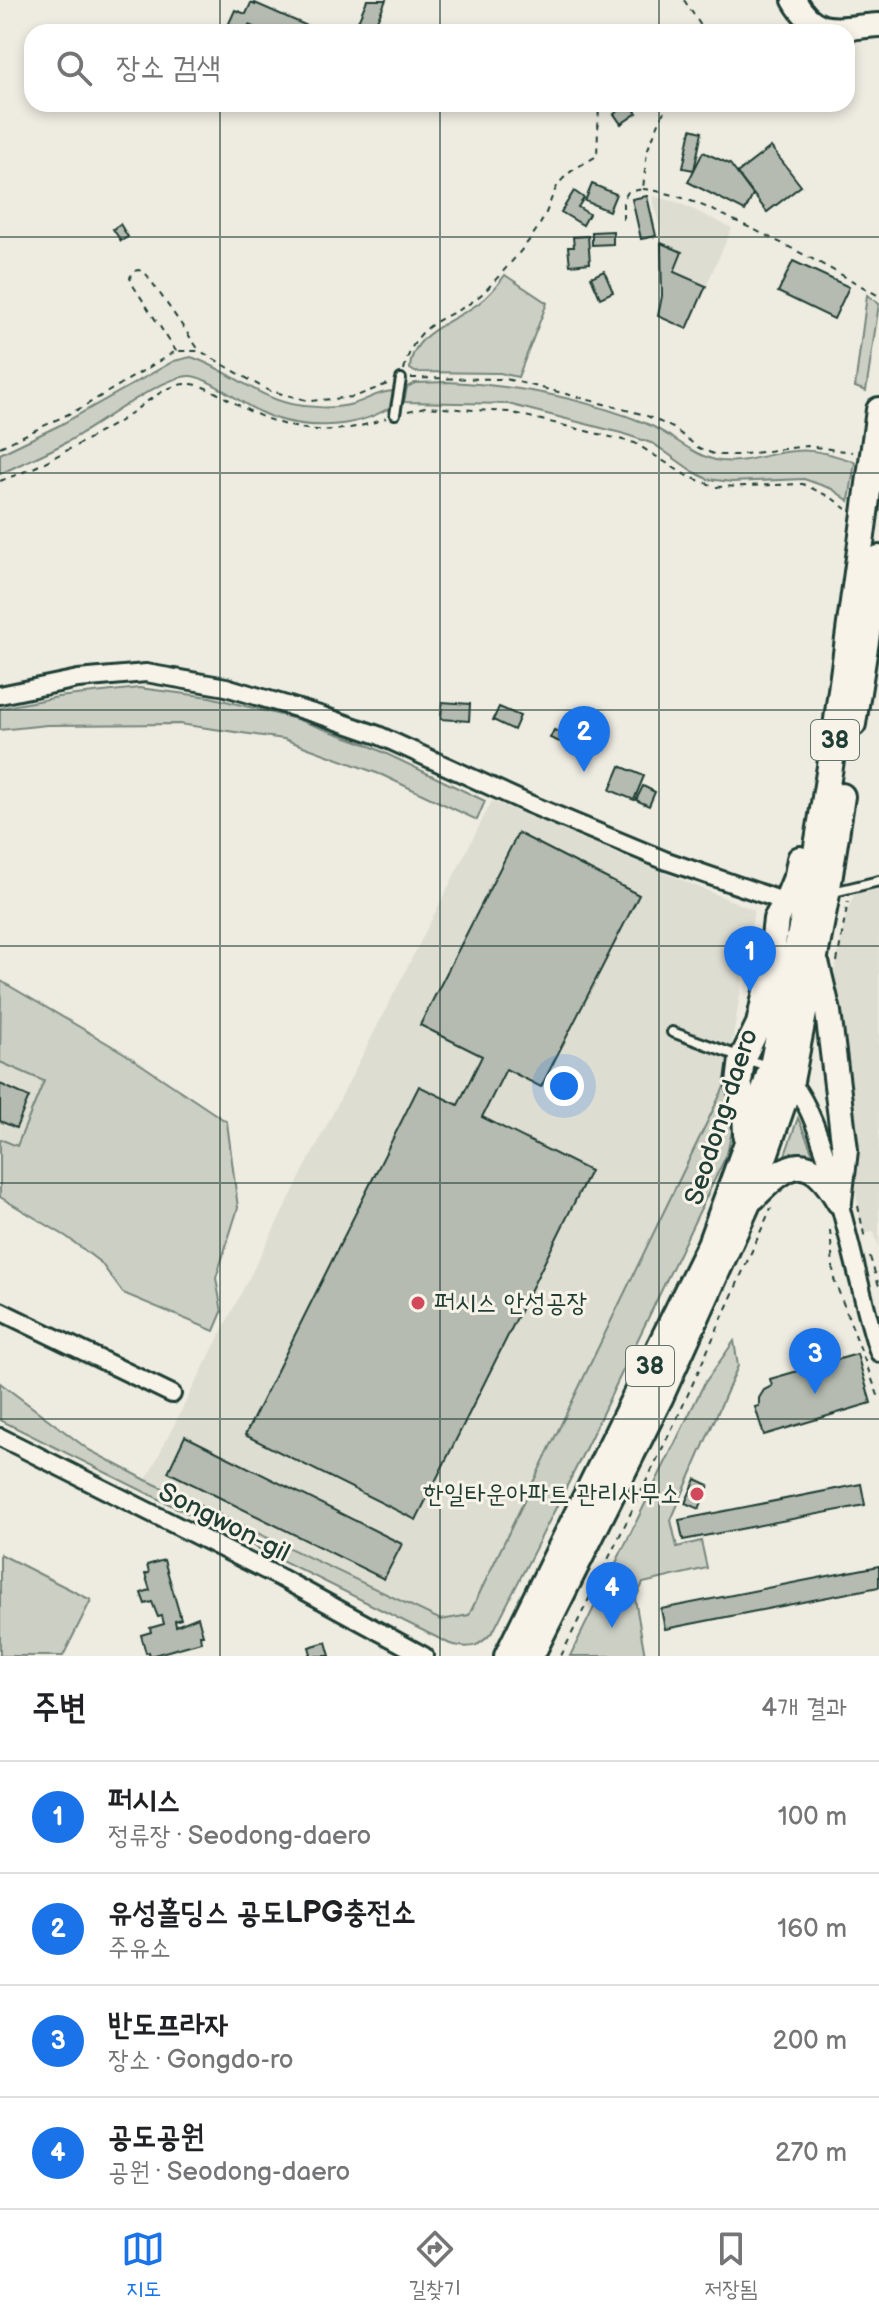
<!DOCTYPE html>
<html lang="ko">
<meta charset="utf-8">
<style>
:root{--surface:#fff;--page:#f6f6f6;--text:#202124;--muted:#757577;--line:#e0e0e0;--accent:#1a73e8}
body{margin:0;font-family:"Balsamiq Sans","Poor Story",sans-serif;background:var(--page);color:var(--text)}
.you{position:absolute;left:564px;top:1086px;width:28px;height:28px;margin:-20px;border:6px solid #fff;border-radius:50%;background:#1a73e8;box-shadow:0 0 0 12px #1a73e833}
.badge{display:grid;place-items:center;width:52px;height:52px;border-radius:50%;background:var(--accent);color:#fff;font-size:26px;font-weight:700}
.pin{position:absolute;translate:-50% -66px;filter:drop-shadow(0 2px 4px #0008)}
.pin::after{content:'';position:absolute;top:42px;width:28px;height:24px;background:inherit;clip-path:polygon(0 0,100% 0,50% 100%)}
.list{margin:0;padding:0;list-style:none}
h2{display:flex;justify-content:space-between;align-items:center;height:104px;margin:0;padding:0 32px;font-size:34px}
h2 small{font-size:26px;font-weight:400;color:var(--muted)}
.list li{display:grid;grid-template-columns:52px 1fr auto;gap:24px;align-items:center;box-sizing:border-box;height:112px;padding:0 32px;border-top:2px solid var(--line)}
.list b{display:block;font-size:30px;white-space:nowrap}
.list p{margin:0;font-size:26px;white-space:nowrap;color:var(--muted)}
.list em{font-size:26px;font-style:normal;color:var(--muted)}
.icon{flex:none;width:44px;height:44px;fill:none;stroke:currentColor;stroke-width:2;stroke-linecap:round;stroke-linejoin:round}
.map{position:relative;flex:none;width:879px;height:1656px;overflow:hidden}
.search{position:absolute;background:var(--surface);box-shadow:0 4px 12px #0003;left:24px;right:24px;top:24px;height:88px;display:flex;align-items:center;gap:20px;box-sizing:border-box;padding:0 28px;border-radius:24px;color:var(--muted);font-size:30px}
.sheet{height:552px;background:var(--surface)}
nav{display:flex;justify-content:space-around;align-items:center;box-sizing:border-box;height:112px;border-top:2px solid var(--line);background:var(--surface);font-size:22px;color:var(--muted)}
nav a{display:grid;justify-items:center;gap:4px}
nav .on{color:var(--accent)}
.map>svg:first-child{display:block}
.built{fill:#ddddd2}
.green{fill:#cccfc4;stroke:#76867c;stroke-width:2}
.building{fill:#b5bbb0;stroke:#1f3d34;stroke-width:2}
.lines{fill:none;stroke-linecap:round;stroke-linejoin:round}
.service-casing{stroke:#1f3d34;stroke-width:14}
.minor-casing{stroke:#1f3d34;stroke-width:22}
.secondary-casing{stroke:#1f3d34;stroke-width:28}
.primary-casing{stroke:#1f3d34;stroke-width:30}
.path{stroke:#1f3d34;stroke-width:2;stroke-dasharray:6 6;stroke-linecap:butt}
.service{stroke:#f7f3e8;stroke-width:8}
.minor{stroke:#f7f3e8;stroke-width:16}
.secondary{stroke:#f7f3e8;stroke-width:22}
.primary{stroke:#f7f3e8;stroke-width:24}
.grid{fill:none;stroke:#1f3d34;stroke-width:2;stroke-opacity:0.55}
.poi-dot{fill:#d1495b;stroke:#f7f3e8;stroke-width:3}
.labels{text-anchor:middle;dominant-baseline:central;stroke-width:6;stroke-linejoin:round;paint-order:stroke}
.shield{fill:#f7f3e8;stroke:#60746a;stroke-width:2}
.shield-label{font-size:24px;font-weight:bold;fill:#1f3d34}
.street-label{font-size:26px;fill:#1f3d34;stroke:#f7f3e8}
.poi-label{font-size:26px;fill:#1f3d34;stroke:#f7f3e8;text-anchor:start}
</style>
<div class="map">
<svg width="879" height="1656" viewBox="0 0 879 1656">
<rect width="100%" height="100%" fill="#eeece1"/>
<filter id="ink" filterUnits="userSpaceOnUse"><feTurbulence type="fractalNoise" baseFrequency=".0125" numOctaves="2"/><feDisplacementMap in="SourceGraphic" scale="16" xChannelSelector="R" yChannelSelector="G"/><feConvolveMatrix kernelMatrix="1 2 1 2 8 2 1 2 1" color-interpolation-filters="sRGB"/></filter>
<g filter="url(#ink)">
<!-- built -->
<g class="built">
<polygon points="652,196 677,202 732,228 687,329 658,316 662,296 662,237"/>
<polygon points="492,801 754,910 725,1085 469,1615 442,1620 146,1480"/>
<polygon points="879,888 879,1248 874,1232 864,1233 859,1214 844,1098 833,981 845,917 854,894"/>
<polygon points="0,1062 44,1081 17,1146 0,1139"/>
</g>
<!-- green -->
<g class="green">
<path d="M505 275 547 303 518 377 500 373 415 372 410 369C411 332 454 322 479 303 490 295 497 286 505 275Z"/>
<polygon points="867,295 879,304 866,391 855,387"/>
<path d="M191 357C226 368 255 396 291 404 310 408 335 409 353 404 367 400 379 391 394 391L392 406C354 431 296 431 256 410 240 402 207 377 191 376 164 374 94 428 67 442 45 454 22 463 0 474V454L60 425 174 361Z"/>
<path d="M447 382C513 385 582 398 645 423 671 433 693 457 721 461 746 464 771 452 795 451 815 449 835 455 855 462L849 501 832 489 804 479 732 482 707 479 692 471 654 444 621 433 508 404 404 402 407 387 415 383Z"/>
<polygon points="139,688 210,697 296,719 366,744 485,801 477,820 382,775 284,739 179,724 47,725 0,730 0,708 58,697"/>
<polygon points="1,981 124,1053 227,1122 238,1208 216,1278 222,1312 214,1331 123,1293 101,1263 67,1237 0,1197 0,1139 17,1146 44,1081 0,1062"/>
<path d="M725 1085 735 1117 727 1154 577 1466 494 1630C480 1647 471 1650 450 1644L0 1420V1383L89 1450 146 1480 441 1620 469 1615Z"/>
<polygon points="798,1118 819,1168 779,1172"/>
<polygon points="734,1341 738,1366 671,1520 677,1547 701,1541 707,1568 643,1583 635,1599 645,1656 570,1656 704,1384"/>
<polygon points="0,1554 91,1600 63,1656 0,1656"/>
</g>
<!-- building -->
<g class="building">
<polygon points="367,0 386,0 372,32 355,28"/>
<polygon points="251,3 255,5 255,3 321,32 265,32 249,25 246,32 225,32 235,10 246,14"/>
<polygon points="629,104 637,113 621,124 614,114"/>
<polygon points="691,129 702,132 694,170 683,168"/>
<polygon points="771,147 801,186 767,212 737,173"/>
<polygon points="703,152 730,164 753,195 745,211 688,182"/>
<polygon points="592,184 616,194 609,211 585,201"/>
<polygon points="574,191 584,198 578,207 589,214 583,225 561,212"/>
<polygon points="647,196 656,236 641,239 632,199"/>
<polygon points="120,224 128,237 121,241 113,229"/>
<polygon points="613,231 613,244 592,245 592,232"/>
<polygon points="588,236 590,263 570,265 568,247 574,247 573,237"/>
<polygon points="661,243 682,252 674,272 706,286 687,329 658,316 662,296"/>
<polygon points="793,261 849,287 834,319 778,292"/>
<polygon points="604,271 613,292 600,298 591,277"/>
<polygon points="442,702 470,704 469,721 441,719"/>
<polygon points="499,707 520,716 514,730 493,720"/>
<polygon points="554,730 578,740 575,748 550,738"/>
<polygon points="620,766 644,776 634,800 610,790"/>
<polygon points="643,786 655,792 649,806 636,800"/>
<polygon points="518,833 639,895 541,1087 506,1069 482,1117 590,1171 416,1520 245,1435 419,1086 458,1105 482,1056 420,1025"/>
<polygon points="0,1084 29,1097 16,1128 0,1121"/>
<polygon points="857,1354 871,1403 764,1435 755,1407 759,1406 759,1398 764,1390 772,1386 770,1379"/>
<polygon points="185,1436 402,1544 384,1579 168,1472"/>
<polygon points="696,1479 709,1485 699,1509 685,1503"/>
<polygon points="861,1484 865,1505 683,1540 679,1520"/>
<polygon points="164,1560 181,1619 175,1621 176,1626 198,1617 203,1635 200,1635 201,1642 150,1656 149,1652 146,1653 141,1635 151,1632 150,1628 164,1624 162,1616 158,1617 152,1602 145,1604 141,1593 150,1590 145,1574 149,1573 147,1565"/>
<polygon points="879,1566 879,1587 665,1629 661,1609"/>
<polygon points="326,1642 330,1656 307,1656 311,1654 309,1647"/>
</g>
<g class="lines">
<defs>
<g id="service">
<polyline points="395,414 401,379"/>
<polyline points="829,893 879,881"/>
<polyline points="672,1032 769,1067"/>
</g>
<g id="minor">
<polyline points="0,695 78,679 146,673 226,687 323,716 378,735 527,803 664,860 786,902"/>
<path d="M785 1077C827 1105 858 1297 879 1353"/>
<polyline points="0,1311 172,1394"/>
<polyline points="0,1437 281,1578 424,1656"/>
</g>
<path id="secondary" d="M794 0C817 40 839 27 879 25"/>
<g id="primary">
<polyline points="853,724 879,558"/>
<polyline points="817,966 828,1012 845,1150 839,1201"/>
<polyline points="746,1134 745,1108 739,1083 742,1059 759,1024 770,973 776,919 786,902 797,875 800,859"/>
<path d="M754 1197C790 1160 809 1150 839 1201"/>
<polyline points="507,1656 710,1244 757,1115 773,1061 813,871 834,742 879,410"/>
<polyline points="531,1656 660,1398 749,1201 791,1081 827,894 842,796"/>
</g>
</defs>
<!-- service casing -->
<use href="#service" class="service-casing"/>
<!-- minor casing -->
<use href="#minor" class="minor-casing"/>
<!-- secondary casing -->
<use href="#secondary" class="secondary-casing"/>
<!-- primary casing -->
<use href="#primary" class="primary-casing"/>
<!-- path -->
<g class="path">
<polyline points="684,0 705,32"/>
<path d="M643 189C679 193 709 208 742 224 789 246 834 270 879 296"/>
<polyline points="623,220 623,200 628,192 643,189 647,151 667,104"/>
<polyline points="176,351 134,287 130,278 133,271 139,270 147,275 199,350"/>
<path d="M404 370C418 311 455 324 489 287 507 267 529 244 543 219 551 204 552 188 566 176 574 168 587 162 597 156L599 104"/>
<polyline points="411,378 506,379 574,396 645,415 673,428 699,448 716,455 737,455 807,446 852,452"/>
<polyline points="408,411 425,407 509,412 635,443 687,476 717,487 803,484 832,498 846,509"/>
<polyline points="0,447 81,408 176,351 200,351 267,390 310,401 354,397 390,383"/>
<path d="M0 481C15 475 31 470 45 462 70 449 96 435 120 421 139 409 166 382 190 384 203 384 228 399 240 406 289 433 334 438 386 418"/>
<polyline points="837,962 848,901"/>
<polyline points="858,1206 865,1239"/>
<polyline points="830,1230 834,1279 879,1398"/>
<polyline points="870,1257 879,1286"/>
<polyline points="561,1656 681,1410 771,1208"/>
</g>
<!-- service -->
<use href="#service" class="service"/>
<!-- minor -->
<use href="#minor" class="minor"/>
<!-- secondary -->
<use href="#secondary" class="secondary"/>
<!-- primary -->
<use href="#primary" class="primary"/>
</g>
</g>
<!-- grid -->
<path class="grid" d="M220 0V32M440 0V32M659 0V32M220 104V1656M440 104V1656M659 104V1656M0 237H879M0 473H879M0 710H879M0 946H879M0 1183H879M0 1419H879"/>
<!-- markers -->
<g class="poi-dot">
<circle cx="418" cy="1303" r="8"/>
<circle cx="697" cy="1494" r="8"/>
</g>
<g class="labels">
<!-- shield labels -->
<g class="shield">
<rect x="811" y="720" width="48" height="40" rx="6"/>
<rect x="626" y="1346" width="48" height="40" rx="6"/>
</g>
<g class="shield-label">
<text x="835" y="740">38</text>
<text x="650" y="1366">38</text>
</g>
<!-- street labels -->
<g class="street-label">
<text transform="translate(722 1117) rotate(-72)">Seodong-daero</text>
<text transform="translate(224 1523) rotate(27)">Songwon-gil</text>
</g>
<!-- poi labels -->
<g class="poi-label">
<text x="434" y="1303">퍼시스 안성공장</text>
<text x="681" y="1494" text-anchor="end">한일타운아파트 관리사무소</text>
</g>
</g>
</svg>
<div class="you"></div>
<div class="pin badge" style="left:750px;top:992px">1</div>
<div class="pin badge" style="left:584px;top:772px">2</div>
<div class="pin badge" style="left:815px;top:1394px">3</div>
<div class="pin badge" style="left:612px;top:1628px">4</div>
<div class="search"><svg class="icon" aria-label="search" viewBox="0 0 24 24"><circle cx="10" cy="10" r="6"/><path d="M15 15l6 6"/></svg>장소 검색</div>
</div>
<section class="sheet">
<h2>주변<small>4개 결과</small></h2>
<ul class="list">
<li><span class="badge">1</span><div><b>퍼시스</b><p>정류장 · Seodong-daero</p></div><em>100 m</em></li>
<li><span class="badge">2</span><div><b>유성홀딩스 공도LPG충전소</b><p>주유소</p></div><em>160 m</em></li>
<li><span class="badge">3</span><div><b>반도프라자</b><p>장소 · Gongdo-ro</p></div><em>200 m</em></li>
<li><span class="badge">4</span><div><b>공도공원</b><p>공원 · Seodong-daero</p></div><em>270 m</em></li>
</ul>
</section>
<nav>
<a class="on"><svg class="icon" aria-label="map" viewBox="0 0 24 24"><path d="M3 6l6-2 6 2 6-2v14l-6 2-6-2-6 2zM9 4v14M15 6v14"/></svg>지도</a>
<a><svg class="icon" aria-label="directions" viewBox="0 0 24 24"><path d="M12 3l9 9-9 9-9-9zM9 14v-3h6M13 9l2 2-2 2"/></svg>길찾기</a>
<a><svg class="icon" aria-label="saved" viewBox="0 0 24 24"><path d="M7 4h10v16l-5-4-5 4z"/></svg>저장됨</a>
</nav>
